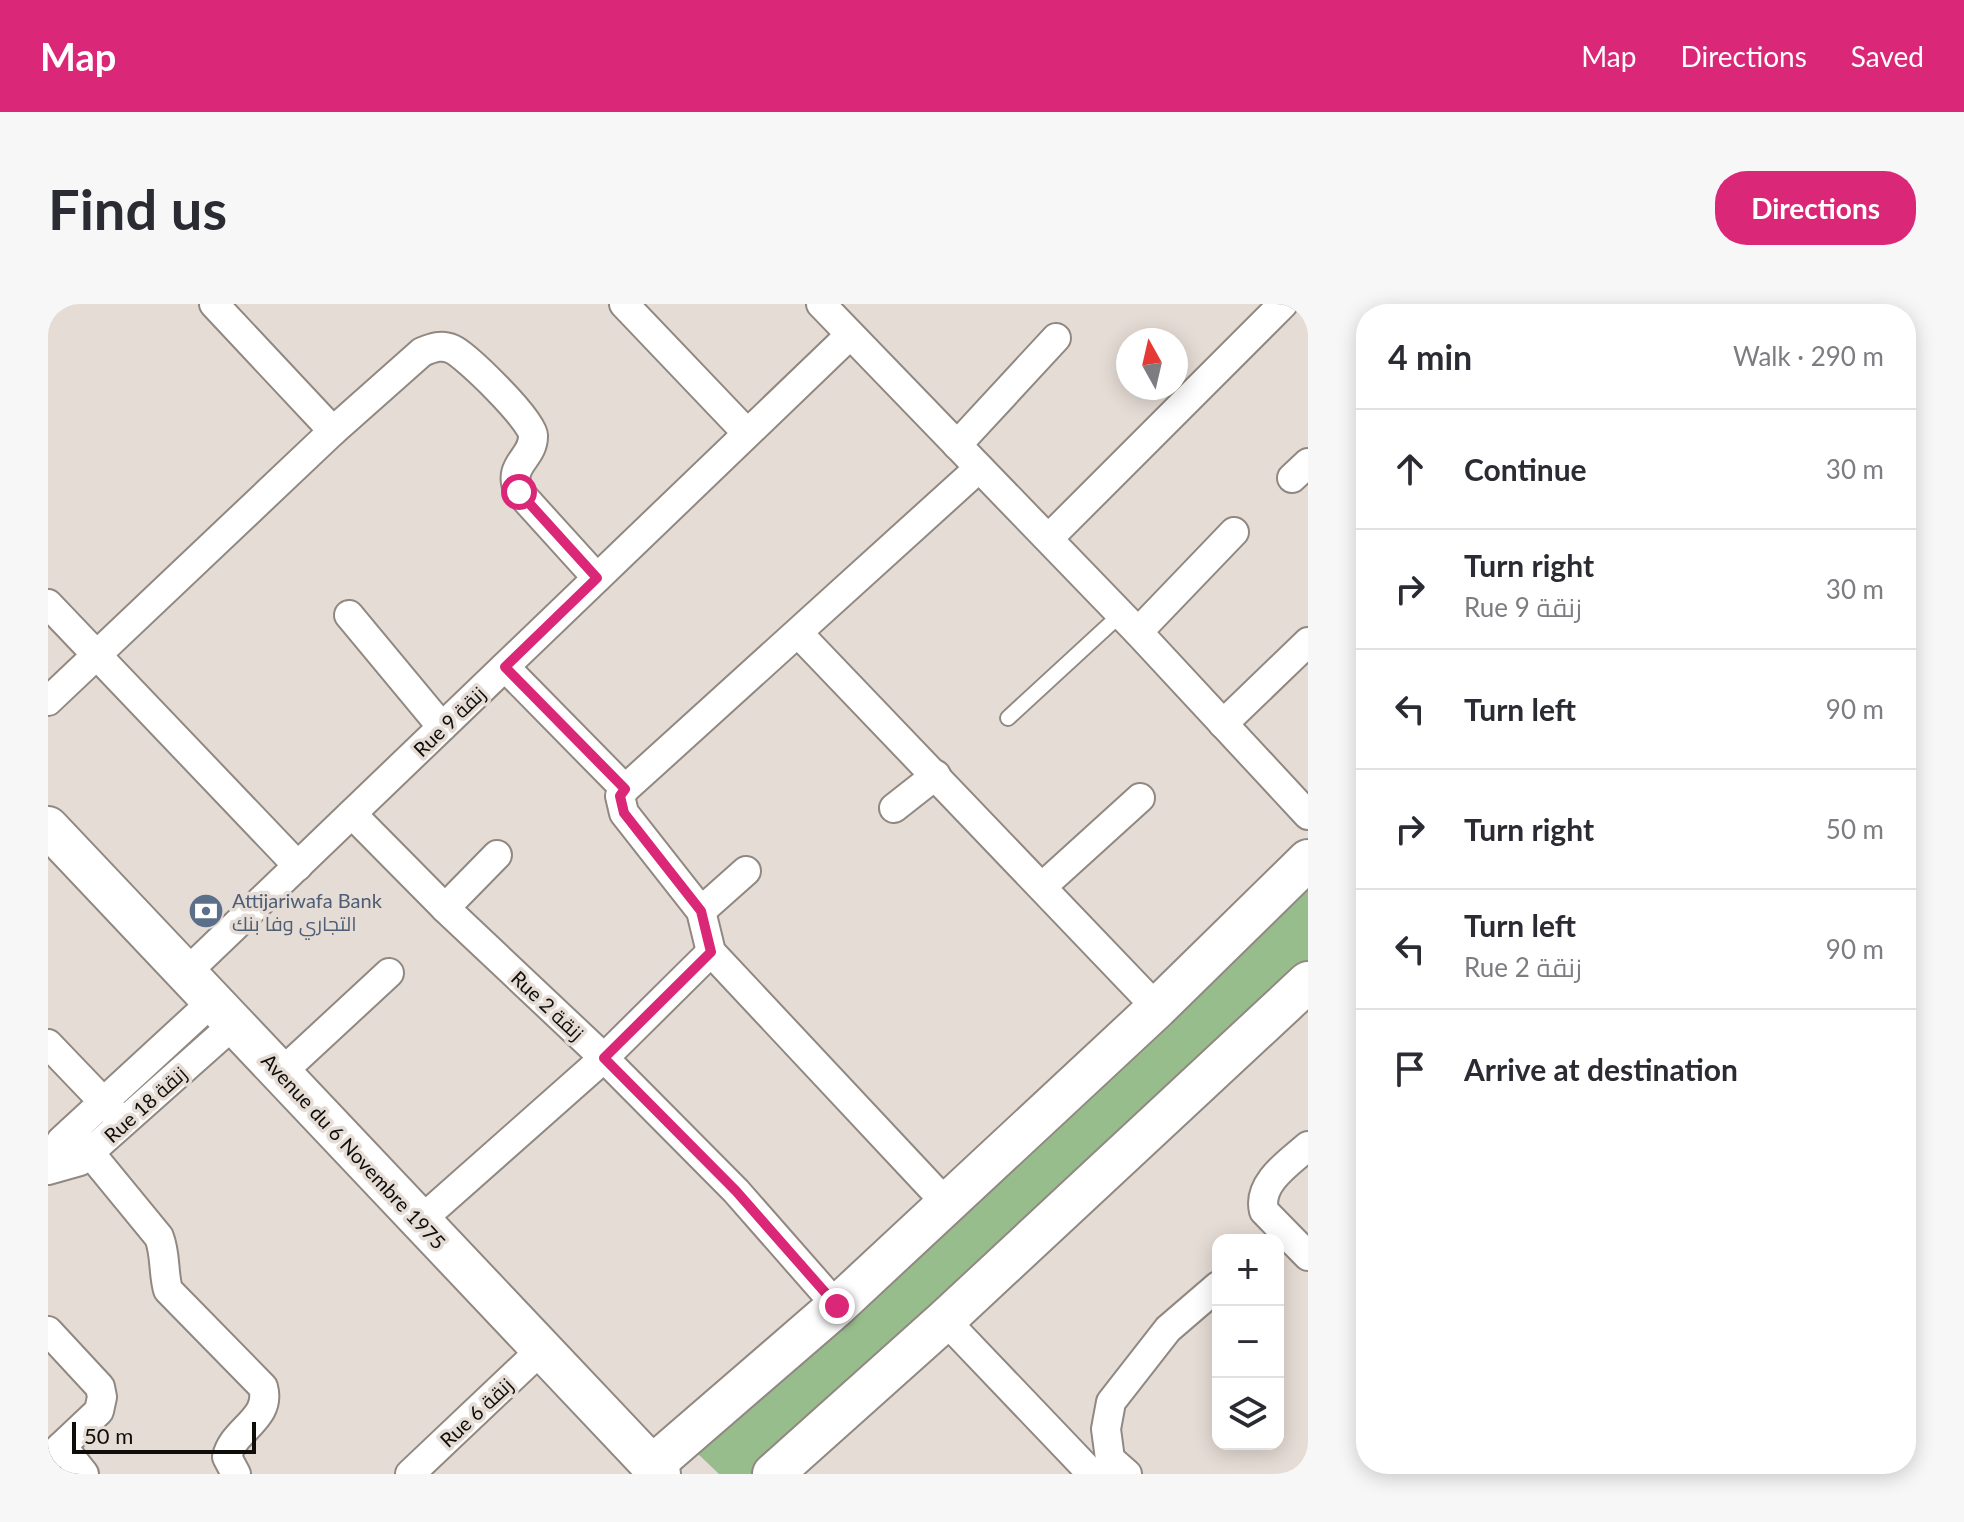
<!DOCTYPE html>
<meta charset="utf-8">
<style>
:root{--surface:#fff;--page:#f7f7f7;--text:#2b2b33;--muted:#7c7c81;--line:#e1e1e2;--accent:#db2777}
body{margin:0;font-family:Lato,Cairo,sans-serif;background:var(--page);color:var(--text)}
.controls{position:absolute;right:24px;bottom:24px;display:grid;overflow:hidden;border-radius:16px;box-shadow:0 4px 20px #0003}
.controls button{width:72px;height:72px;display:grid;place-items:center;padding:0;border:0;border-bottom:2px solid var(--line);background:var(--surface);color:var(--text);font:40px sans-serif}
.compass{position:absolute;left:1068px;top:24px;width:72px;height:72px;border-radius:50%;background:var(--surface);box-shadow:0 4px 20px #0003;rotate:352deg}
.scale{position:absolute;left:24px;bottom:20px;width:184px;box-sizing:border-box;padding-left:8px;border:4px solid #0f0d0a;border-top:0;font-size:22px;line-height:28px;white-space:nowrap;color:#0f0d0a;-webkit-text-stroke:6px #e5dcd5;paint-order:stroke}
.stop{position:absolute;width:24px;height:24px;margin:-18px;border:6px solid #db2777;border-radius:50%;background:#fff}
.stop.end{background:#db2777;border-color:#fff;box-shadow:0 2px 8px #0008}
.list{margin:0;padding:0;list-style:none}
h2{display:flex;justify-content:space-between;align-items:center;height:104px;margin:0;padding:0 32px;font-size:34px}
h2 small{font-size:26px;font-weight:400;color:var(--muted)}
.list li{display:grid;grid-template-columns:52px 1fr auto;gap:24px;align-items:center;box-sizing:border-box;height:120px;padding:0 32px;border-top:2px solid var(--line)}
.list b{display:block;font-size:30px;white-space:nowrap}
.list p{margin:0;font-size:26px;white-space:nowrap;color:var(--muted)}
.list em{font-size:26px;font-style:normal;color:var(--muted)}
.icon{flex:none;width:44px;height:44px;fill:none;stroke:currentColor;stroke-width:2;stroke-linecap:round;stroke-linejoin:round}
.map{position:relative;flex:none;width:1260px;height:1170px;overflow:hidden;border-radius:32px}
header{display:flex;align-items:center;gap:48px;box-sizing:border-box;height:112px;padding:0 40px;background:var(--accent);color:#fff}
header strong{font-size:38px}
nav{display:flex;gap:44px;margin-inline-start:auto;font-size:28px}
.intro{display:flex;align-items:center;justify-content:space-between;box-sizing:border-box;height:192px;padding:0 48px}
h1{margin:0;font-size:56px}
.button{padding:20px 36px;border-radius:32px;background:var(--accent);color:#fff;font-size:28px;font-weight:700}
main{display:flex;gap:48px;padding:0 48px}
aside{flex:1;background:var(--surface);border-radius:32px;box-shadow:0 4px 20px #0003}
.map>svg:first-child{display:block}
.green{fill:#97bd8d}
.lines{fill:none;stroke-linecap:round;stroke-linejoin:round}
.lane-casing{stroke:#908881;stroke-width:18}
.street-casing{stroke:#908881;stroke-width:32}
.secondary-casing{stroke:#908881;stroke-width:44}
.lane{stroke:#fff;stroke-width:14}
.street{stroke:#fff;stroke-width:28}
.secondary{stroke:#fff;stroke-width:40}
.route{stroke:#db2777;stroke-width:10}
.labels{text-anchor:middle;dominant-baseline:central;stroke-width:7;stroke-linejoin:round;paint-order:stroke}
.street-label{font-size:20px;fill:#0f0d0a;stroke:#e5dcd5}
.service-label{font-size:20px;fill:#4e5e75;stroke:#e5dcd5;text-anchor:start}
</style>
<header>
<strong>Map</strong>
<nav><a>Map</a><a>Directions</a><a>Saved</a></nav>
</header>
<div class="intro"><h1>Find us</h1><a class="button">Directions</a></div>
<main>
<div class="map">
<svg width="1260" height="1170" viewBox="0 0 1260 1170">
<rect width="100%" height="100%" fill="#e5dcd5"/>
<!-- green -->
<polygon class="green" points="1260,575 1260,669 710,1170 671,1170 648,1148"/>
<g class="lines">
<defs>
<polyline id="lane" points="960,414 1073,310"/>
<g id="street">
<polyline points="166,0 285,127"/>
<polyline points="576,0 699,129"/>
<polyline points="773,0 1090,328 1260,511"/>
<polyline points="909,141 1008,34"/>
<polyline points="1244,174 1260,159"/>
<polyline points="1001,234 1235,0"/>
<polyline points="0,300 250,562"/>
<polyline points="301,311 394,423"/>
<polyline points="1090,328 1186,228"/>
<polyline points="751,330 1109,704"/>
<polyline points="457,363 577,485"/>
<path d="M0 397 285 127 374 48C384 44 393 40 404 45 418 51 485 117 485 131 486 155 458 160 471 188L549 274"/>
<polyline points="1175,420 1260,338"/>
<polyline points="846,504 888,471"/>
<polyline points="304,510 397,604 556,754 688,887 789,1002"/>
<polyline points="995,582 1092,494"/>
<polyline points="397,604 449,551"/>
<polyline points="653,607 698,567"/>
<polyline points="138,669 802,31"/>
<polyline points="0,740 69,812"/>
<polyline points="232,770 341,669"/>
<path d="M24 827 111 933C118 951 115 968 120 986L215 1083C224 1115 185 1125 179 1153L188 1170"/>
<path d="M1260 842C1242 858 1209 879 1216 907L1260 952"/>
<polyline points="0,862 13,837 165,697"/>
<polyline points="0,866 32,857 186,720"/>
<polyline points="899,900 663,648 653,607 576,509 572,492 577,485 931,164"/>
<polyline points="372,917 556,754 663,648"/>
<polyline points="897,1016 1044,1170"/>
<polyline points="0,1027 52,1083 54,1093 51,1107 0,1155"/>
<polyline points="14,1142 36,1170"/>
<polyline points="362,1170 493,1046"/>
<polyline points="1079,1170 1062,1155 1058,1125 1063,1098 1120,1025 1170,982"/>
</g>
<g id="secondary">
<polyline points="0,523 612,1170"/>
<polyline points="604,1162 789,1002 1109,704 1260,556"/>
<polyline points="725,1170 897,1016 1260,678"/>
</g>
</defs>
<!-- lane casing -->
<use href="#lane" class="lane-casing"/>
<!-- street casing -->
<use href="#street" class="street-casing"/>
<!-- secondary casing -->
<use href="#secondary" class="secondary-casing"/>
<!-- lane -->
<use href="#lane" class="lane"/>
<!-- street -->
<use href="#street" class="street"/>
<!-- secondary -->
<use href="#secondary" class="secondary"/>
</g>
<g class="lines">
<!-- route -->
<polyline class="route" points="471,188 549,274 457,363 577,485 572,492 576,509 653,607 663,648 556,754 688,887 789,1002"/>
</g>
<!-- icons -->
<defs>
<symbol id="bank-disc" viewBox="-11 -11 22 22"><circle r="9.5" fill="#5c6f8a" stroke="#e5dcd5"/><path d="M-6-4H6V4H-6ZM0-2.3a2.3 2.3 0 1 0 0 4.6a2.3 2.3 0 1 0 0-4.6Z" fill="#fff"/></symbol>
</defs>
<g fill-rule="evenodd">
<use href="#bank-disc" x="138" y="587" width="40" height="40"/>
</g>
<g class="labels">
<!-- street labels -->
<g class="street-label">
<text transform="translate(401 417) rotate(-44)">Rue 9 زنقة</text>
<text transform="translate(500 701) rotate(43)">Rue 2 زنقة</text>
<text transform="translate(97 800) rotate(-42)">Rue 18 زنقة</text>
<text transform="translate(306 847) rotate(47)">Avenue du 6 Novembre 1975</text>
<text transform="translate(428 1108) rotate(-43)">Rue 6 زنقة</text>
</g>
<!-- service labels -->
<g class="service-label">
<text x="184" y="596">Attijariwafa Bank<tspan x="184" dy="23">التجاري وفا بنك</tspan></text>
</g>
</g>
</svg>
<div class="controls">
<button>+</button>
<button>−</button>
<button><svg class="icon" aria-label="layers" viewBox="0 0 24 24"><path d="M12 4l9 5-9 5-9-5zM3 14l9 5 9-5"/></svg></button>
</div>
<svg class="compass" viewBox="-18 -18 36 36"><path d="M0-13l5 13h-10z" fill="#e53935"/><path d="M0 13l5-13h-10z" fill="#7c7c81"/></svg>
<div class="scale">50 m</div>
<div class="stop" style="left:471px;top:188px"></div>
<div class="stop end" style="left:789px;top:1002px"></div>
</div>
<aside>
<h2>4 min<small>Walk · 290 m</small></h2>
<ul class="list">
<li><svg class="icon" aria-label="ahead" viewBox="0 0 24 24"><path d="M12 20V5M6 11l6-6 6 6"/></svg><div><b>Continue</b></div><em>30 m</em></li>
<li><svg class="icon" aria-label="right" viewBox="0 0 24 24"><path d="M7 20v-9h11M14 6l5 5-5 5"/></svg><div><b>Turn right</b><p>Rue 9 زنقة</p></div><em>30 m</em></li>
<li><svg class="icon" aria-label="left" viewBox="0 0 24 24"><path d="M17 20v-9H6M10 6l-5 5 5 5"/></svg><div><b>Turn left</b></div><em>90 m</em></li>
<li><svg class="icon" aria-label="right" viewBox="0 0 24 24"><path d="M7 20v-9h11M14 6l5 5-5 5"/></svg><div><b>Turn right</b></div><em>50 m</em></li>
<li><svg class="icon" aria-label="left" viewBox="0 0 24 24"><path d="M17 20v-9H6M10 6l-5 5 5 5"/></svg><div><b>Turn left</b><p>Rue 2 زنقة</p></div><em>90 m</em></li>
<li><svg class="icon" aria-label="arrive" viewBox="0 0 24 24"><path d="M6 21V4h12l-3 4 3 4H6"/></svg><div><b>Arrive at destination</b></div></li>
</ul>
</aside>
</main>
